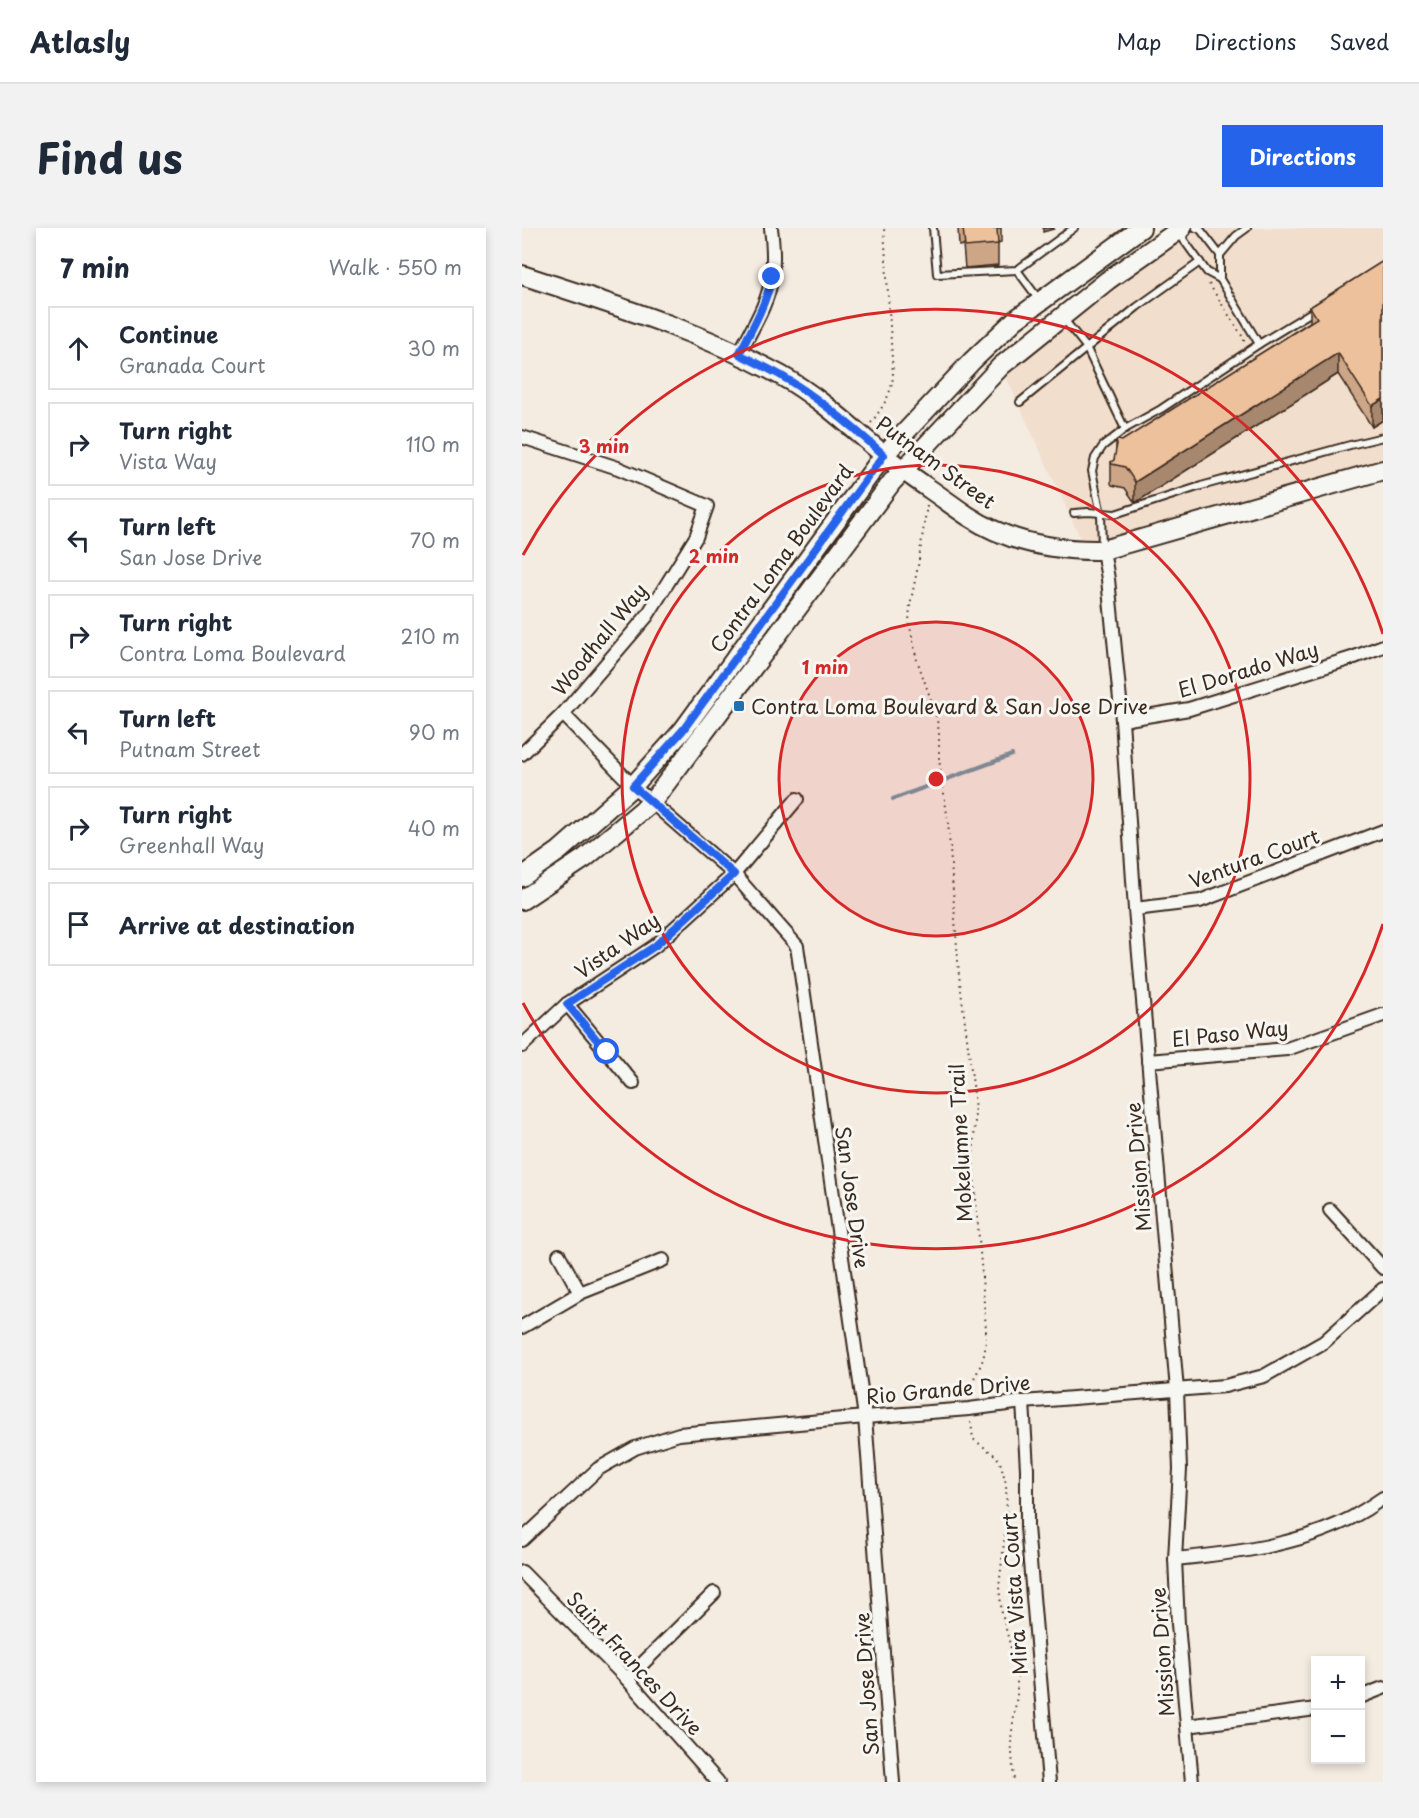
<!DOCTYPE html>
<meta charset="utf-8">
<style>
:root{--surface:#fff;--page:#f2f2f3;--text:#1f2937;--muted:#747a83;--line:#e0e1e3;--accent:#2563eb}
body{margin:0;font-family:"Playpen Sans",sans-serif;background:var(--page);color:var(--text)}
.controls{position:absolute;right:18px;bottom:18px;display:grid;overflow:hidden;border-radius:0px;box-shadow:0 3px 9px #0003}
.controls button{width:54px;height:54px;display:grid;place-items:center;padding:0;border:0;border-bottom:2px solid var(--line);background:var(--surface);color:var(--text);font:30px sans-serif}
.stop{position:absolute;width:18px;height:18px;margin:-14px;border:4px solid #2563eb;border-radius:50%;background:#fff}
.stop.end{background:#2563eb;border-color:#fff;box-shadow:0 2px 6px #0008}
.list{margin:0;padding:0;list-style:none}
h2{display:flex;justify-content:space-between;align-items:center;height:78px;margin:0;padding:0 24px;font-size:26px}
h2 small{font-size:20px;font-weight:400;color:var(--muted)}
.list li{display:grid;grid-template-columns:39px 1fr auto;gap:18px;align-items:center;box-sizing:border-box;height:84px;margin:0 12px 12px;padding:0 12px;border:2px solid var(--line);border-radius:0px}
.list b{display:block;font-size:22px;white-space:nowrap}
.list p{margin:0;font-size:20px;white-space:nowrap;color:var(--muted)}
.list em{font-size:20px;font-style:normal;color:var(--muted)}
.icon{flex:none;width:33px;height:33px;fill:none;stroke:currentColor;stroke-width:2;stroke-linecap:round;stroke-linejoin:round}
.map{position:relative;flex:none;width:861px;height:1554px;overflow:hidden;border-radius:0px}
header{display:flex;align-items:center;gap:36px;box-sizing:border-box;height:84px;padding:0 30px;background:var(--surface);border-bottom:2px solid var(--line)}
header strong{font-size:28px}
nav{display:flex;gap:33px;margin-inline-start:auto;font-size:21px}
.intro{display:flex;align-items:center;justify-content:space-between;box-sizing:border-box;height:144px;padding:0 36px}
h1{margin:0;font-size:42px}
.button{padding:15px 27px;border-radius:0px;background:var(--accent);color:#fff;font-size:21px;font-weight:700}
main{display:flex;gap:36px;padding:0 36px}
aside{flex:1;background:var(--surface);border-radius:0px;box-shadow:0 3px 9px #0003}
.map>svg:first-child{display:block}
.built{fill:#f2decd}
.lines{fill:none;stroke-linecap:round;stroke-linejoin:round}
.stream{stroke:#7294a1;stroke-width:4}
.lane-casing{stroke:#3b2a1e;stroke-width:10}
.street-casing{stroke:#3b2a1e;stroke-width:16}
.secondary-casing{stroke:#3b2a1e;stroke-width:22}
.path{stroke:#3b2a1e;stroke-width:2;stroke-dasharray:1.5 4.5;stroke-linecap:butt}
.lane{stroke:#f6f6f2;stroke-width:6}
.street{stroke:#f6f6f2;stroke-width:12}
.secondary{stroke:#f6f6f2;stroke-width:18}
.wall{fill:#cda687;stroke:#3b2a1e;stroke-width:1.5}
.shaded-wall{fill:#a7876e;stroke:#3b2a1e;stroke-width:1.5}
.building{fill:#eec19d;stroke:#3b2a1e;stroke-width:1.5}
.route{stroke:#2563eb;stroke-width:8}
.ring{fill:none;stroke:#d62828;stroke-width:3}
.poi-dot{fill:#1f6fb2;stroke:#f6f6f2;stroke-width:2}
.labels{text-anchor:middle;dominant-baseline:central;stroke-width:6;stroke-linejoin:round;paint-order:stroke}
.street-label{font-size:20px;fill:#3b2a1e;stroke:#f6f6f2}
.poi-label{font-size:20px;fill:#3b2a1e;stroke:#f6f6f2;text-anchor:start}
.centre{fill:#d62828;stroke:#f6f6f2;stroke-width:3}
.ring-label{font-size:18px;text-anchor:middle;font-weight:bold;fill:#d62828;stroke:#f6f6f2;stroke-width:6;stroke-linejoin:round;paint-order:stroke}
</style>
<header>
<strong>Atlasly</strong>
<nav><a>Map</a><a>Directions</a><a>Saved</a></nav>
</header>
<div class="intro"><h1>Find us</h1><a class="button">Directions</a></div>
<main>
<aside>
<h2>7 min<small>Walk · 550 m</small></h2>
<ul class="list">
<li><svg class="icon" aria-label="ahead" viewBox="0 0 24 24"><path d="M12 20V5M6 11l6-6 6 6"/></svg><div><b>Continue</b><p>Granada Court</p></div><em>30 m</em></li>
<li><svg class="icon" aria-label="right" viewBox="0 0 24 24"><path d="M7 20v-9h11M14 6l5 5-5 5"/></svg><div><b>Turn right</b><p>Vista Way</p></div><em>110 m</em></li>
<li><svg class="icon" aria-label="left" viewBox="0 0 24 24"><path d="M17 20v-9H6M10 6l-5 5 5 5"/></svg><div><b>Turn left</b><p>San Jose Drive</p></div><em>70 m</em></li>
<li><svg class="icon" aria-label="right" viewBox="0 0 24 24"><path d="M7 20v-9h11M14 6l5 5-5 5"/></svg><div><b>Turn right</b><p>Contra Loma Boulevard</p></div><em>210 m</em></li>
<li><svg class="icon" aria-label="left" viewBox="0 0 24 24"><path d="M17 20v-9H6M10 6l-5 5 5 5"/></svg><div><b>Turn left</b><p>Putnam Street</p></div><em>90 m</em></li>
<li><svg class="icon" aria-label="right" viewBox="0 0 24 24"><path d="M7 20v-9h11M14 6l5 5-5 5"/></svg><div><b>Turn right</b><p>Greenhall Way</p></div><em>40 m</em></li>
<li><svg class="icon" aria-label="arrive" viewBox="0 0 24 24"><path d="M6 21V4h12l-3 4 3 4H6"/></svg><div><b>Arrive at destination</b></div></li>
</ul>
</aside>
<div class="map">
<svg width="861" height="1554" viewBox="0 0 861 1554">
<rect width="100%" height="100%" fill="#f4ebe1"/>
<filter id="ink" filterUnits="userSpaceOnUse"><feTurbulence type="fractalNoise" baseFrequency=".0167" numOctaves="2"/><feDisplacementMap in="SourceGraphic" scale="12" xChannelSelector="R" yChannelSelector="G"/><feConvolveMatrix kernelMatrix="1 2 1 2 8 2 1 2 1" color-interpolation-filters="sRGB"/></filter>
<g filter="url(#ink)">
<!-- built -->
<polygon class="built" points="660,0 861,0 861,242 564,322 479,138"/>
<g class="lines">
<!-- stream -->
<polyline class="stream" points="371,571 490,527"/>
<defs>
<g id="lane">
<polyline points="411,0 415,46 495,42 552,0"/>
<polyline points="662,4 661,11 685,44 698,51 698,27 678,1 674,0"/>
<polyline points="698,27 714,8 725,0"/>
<polyline points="495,42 518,73"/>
<polyline points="698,51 737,116"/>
<polyline points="541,90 564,119 603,201"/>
<polyline points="498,174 615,79 678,34"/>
<polyline points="552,285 566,284 593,286 679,258 828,217 861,209"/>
<polyline points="580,319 579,286 570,243 573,230 581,218 603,201 639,181 737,116 793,82"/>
</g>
<g id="street">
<path d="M217 126C229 102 247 75 250 47 252 32 251 16 249 0"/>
<polyline points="0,209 96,240 185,278 174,309 125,388 41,486 0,526"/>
<polyline points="581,322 586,351 600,492 613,681 655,1162 658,1241 653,1331 656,1396 670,1554"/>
<polyline points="41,486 111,558 212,646 275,718 343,1189 371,1554"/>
<polyline points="600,492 667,481 830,430 861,418"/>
<polyline points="613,681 678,673 861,603"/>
<polyline points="45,776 111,855"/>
<polyline points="0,818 45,776 133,718 212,646 275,571"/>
<polyline points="626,833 765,821 861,787"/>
<polyline points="808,982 861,1040"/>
<polyline points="37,1027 58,1065"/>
<polyline points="0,1099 58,1065 141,1032"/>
<polyline points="501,1174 505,1241 505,1299 527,1554"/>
<polyline points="0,1312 76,1241 113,1220 157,1206 343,1189 447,1181 501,1174 703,1158 742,1148 802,1114 861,1061"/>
<path d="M653 1331C713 1325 775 1318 829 1290 840 1284 851 1277 861 1270"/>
<polyline points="0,1344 105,1451 196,1554"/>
<polyline points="105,1451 192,1365"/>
<polyline points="838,1469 861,1460"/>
<polyline points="665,1498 794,1481"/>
</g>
<g id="secondary">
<path d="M0 47C88 76 176 102 258 147 296 168 329 199 362 227 377 240 393 251 409 262 422 271 434 280 446 288 487 315 533 323 581 322L861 242"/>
<polyline points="0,649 37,623 111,558 161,502 362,227 450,133 493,92 619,0"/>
<polyline points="0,672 63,630 130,574 370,254 479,138 586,52 660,0"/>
</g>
</defs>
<!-- lane casing -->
<use href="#lane" class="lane-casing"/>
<!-- street casing -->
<use href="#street" class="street-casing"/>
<!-- secondary casing -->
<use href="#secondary" class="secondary-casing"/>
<!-- path -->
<g class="path">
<polyline points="687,56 722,111 722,116"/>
<path d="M349 195C360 180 370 166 371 147L362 0"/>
<path d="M405 277 396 338 388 377 387 394 395 432 414 486 417 504V531L426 593 437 747 452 865 453 893 451 933 464 1101C464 1113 464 1125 459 1136 455 1147 447 1155 447 1167"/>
<polyline points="449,1194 451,1211 474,1228 478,1234 484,1255 485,1288 477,1359 480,1386 495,1443 495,1467 489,1510 492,1554"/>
</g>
<!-- lane -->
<use href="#lane" class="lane"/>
<!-- street -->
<use href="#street" class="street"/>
<!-- secondary -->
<use href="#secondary" class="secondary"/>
</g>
<!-- wall -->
<g class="wall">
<polygon points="436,0 479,0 479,14 476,15 476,37 443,40 441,17 437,18"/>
<polygon points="861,33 861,192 850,199 816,146 613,275 603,260 590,257 589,255 589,234 592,232 594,225 594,213 600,213 788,94 788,79"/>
</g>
<!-- shaded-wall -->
<g class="shaded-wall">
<polygon points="521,0 532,0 532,1 521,4"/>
<polygon points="816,125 816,146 613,275 613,254"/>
<polygon points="861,171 861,192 850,199 850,178"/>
</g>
<!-- building -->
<g class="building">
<polygon points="441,0 475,0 476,16 443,19"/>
<polygon points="861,33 861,171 850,178 816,125 613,254 603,239 590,236 589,234 592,232 595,216 594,213 596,212 600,213 795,90 788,79"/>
</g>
</g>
<g class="lines" filter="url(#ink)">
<!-- route -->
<path class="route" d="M85 824 45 776 133 718 212 646 111 558 161 502 362 227C330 198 296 169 258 147 245 140 231 133 217 126 230 101 244 76 250 49"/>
</g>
<!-- distance rings -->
<circle cx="414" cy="551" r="157" fill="#d62828" fill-opacity=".12"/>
<g class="ring">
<circle cx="414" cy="551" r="157"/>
<circle cx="414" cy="551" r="314"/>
<path d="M861 696A470 470 0 0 1 1 775M1 327A470 470 0 0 1 861 406"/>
</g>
<!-- markers -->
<rect class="poi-dot" x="211" y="472" width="12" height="12" rx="3"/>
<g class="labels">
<!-- street labels -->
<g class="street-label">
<text transform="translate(414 234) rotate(36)">Putnam Street</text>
<text transform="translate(259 330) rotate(-54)">Contra Loma Boulevard</text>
<text transform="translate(77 411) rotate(-51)">Woodhall Way</text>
<text transform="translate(726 441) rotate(-17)">El Dorado Way</text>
<text transform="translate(732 630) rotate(-20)">Ventura Court</text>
<text transform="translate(95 717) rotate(-35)">Vista Way</text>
<text transform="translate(708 805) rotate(-6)">El Paso Way</text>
<text transform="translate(438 915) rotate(-93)">Mokelumne Trail</text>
<text transform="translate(616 939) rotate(-95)">Mission Drive</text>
<text transform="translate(331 969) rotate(82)">San Jose Drive</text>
<text transform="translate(426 1161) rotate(-5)">Rio Grande Drive</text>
<text transform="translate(492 1366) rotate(-94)">Mira Vista Court</text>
<text transform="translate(640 1424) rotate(-94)">Mission Drive</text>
<text transform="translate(113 1435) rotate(47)">Saint Frances Drive</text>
<text transform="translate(344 1456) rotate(-94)">San Jose Drive</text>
</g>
<!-- poi labels -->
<g class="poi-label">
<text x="229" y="478">Contra Loma Boulevard &amp; San Jose Drive</text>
</g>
</g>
<circle cx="414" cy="551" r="9" class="centre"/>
<g class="ring-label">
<text x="82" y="225">3 min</text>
<text x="192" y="335">2 min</text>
<text x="303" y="446">1 min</text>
</g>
</svg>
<div class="controls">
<button>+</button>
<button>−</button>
</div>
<div class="stop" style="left:85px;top:824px"></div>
<div class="stop end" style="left:250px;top:49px"></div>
</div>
</main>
